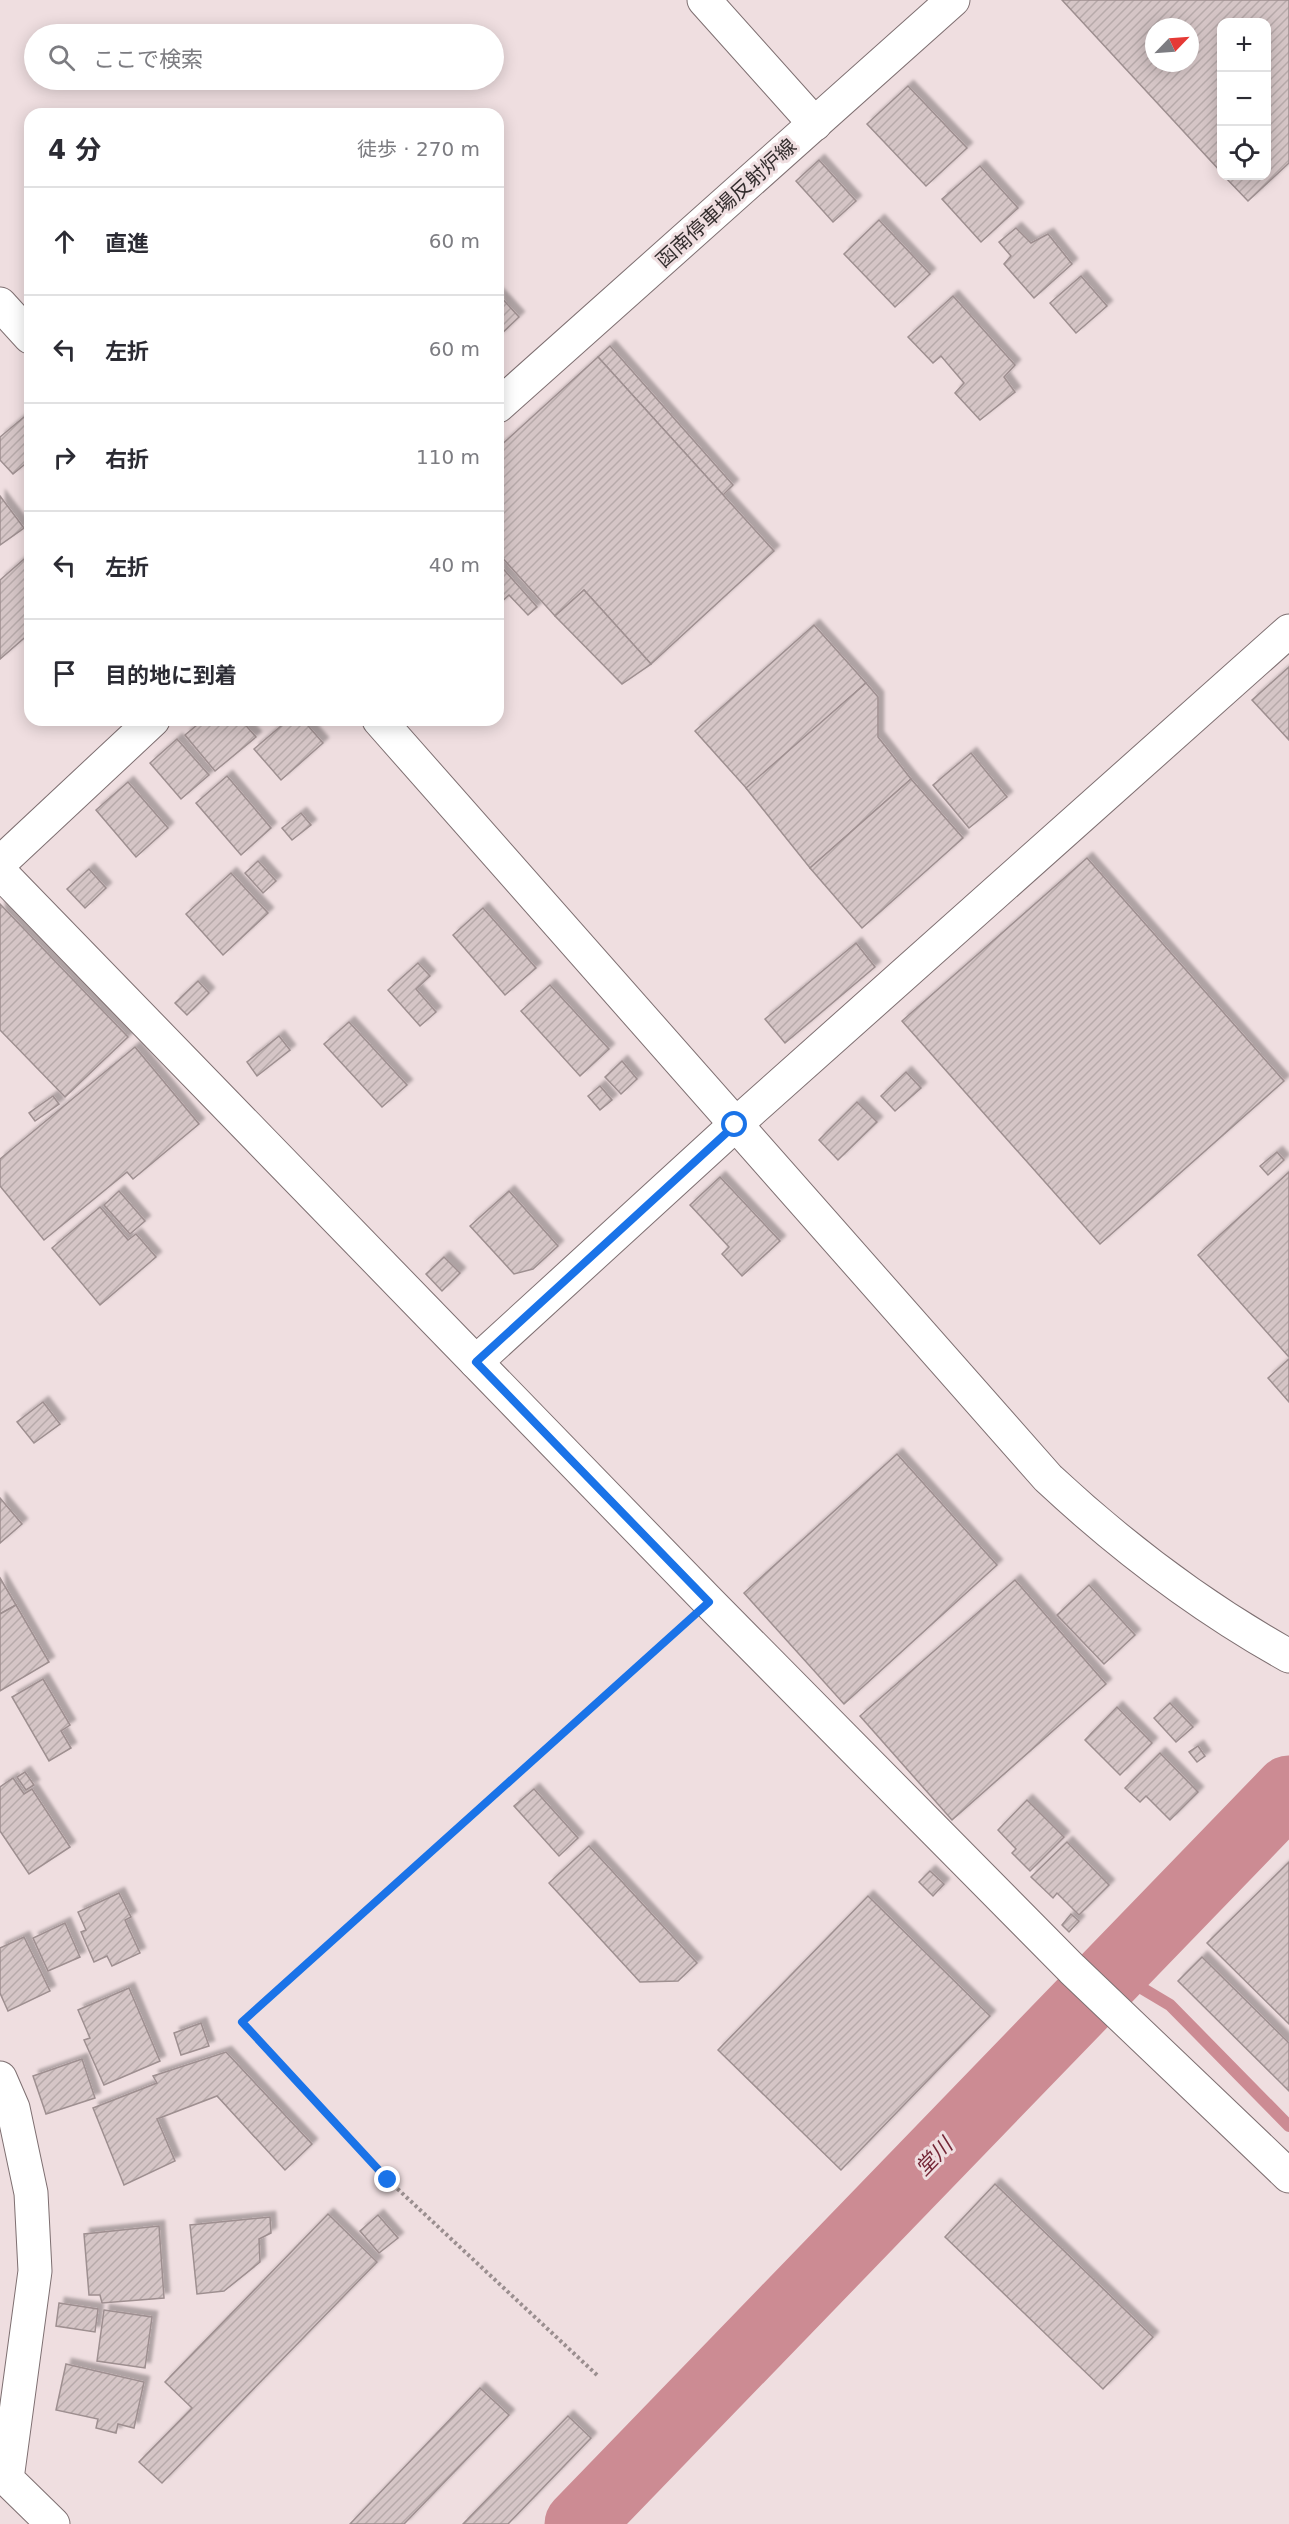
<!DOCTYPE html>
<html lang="ja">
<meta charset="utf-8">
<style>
:root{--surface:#fff;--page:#f2f2f3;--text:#2b2b33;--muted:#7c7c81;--line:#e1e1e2}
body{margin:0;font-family:"DejaVu Sans","Noto Sans JP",sans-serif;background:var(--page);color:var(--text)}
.controls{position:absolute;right:18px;top:18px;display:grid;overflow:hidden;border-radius:12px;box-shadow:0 3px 15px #0003}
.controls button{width:54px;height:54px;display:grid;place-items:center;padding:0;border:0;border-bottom:2px solid var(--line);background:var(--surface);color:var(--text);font:30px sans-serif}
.compass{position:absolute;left:1145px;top:18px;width:54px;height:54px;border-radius:50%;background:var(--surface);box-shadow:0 3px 15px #0003;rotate:65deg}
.stop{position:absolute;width:18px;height:18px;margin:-14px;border:4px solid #1a73e8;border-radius:50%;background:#fff}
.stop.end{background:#1a73e8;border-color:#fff;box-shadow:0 2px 6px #0008}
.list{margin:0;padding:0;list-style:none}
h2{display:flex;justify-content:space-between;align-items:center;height:78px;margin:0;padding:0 24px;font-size:26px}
h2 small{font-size:20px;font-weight:400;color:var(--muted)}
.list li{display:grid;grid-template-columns:39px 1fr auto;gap:18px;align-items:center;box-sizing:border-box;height:108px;padding:0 24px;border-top:2px solid var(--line)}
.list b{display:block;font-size:22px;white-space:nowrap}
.list em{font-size:20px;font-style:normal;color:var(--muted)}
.icon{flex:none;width:33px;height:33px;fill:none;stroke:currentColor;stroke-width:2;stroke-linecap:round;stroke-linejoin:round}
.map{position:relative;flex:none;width:1289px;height:2524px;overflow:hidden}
.search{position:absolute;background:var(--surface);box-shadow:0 3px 15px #0003;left:24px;top:24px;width:480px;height:66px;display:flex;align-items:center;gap:15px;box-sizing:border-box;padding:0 21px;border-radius:33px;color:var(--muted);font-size:22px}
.panel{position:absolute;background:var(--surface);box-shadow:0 3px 15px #0003;left:24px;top:108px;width:480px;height:618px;border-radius:18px}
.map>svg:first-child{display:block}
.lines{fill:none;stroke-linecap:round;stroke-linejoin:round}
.stream{stroke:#cc8b93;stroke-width:12}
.river{stroke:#cc8b93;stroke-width:69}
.building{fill:url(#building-hatch);stroke:#9e8f90;stroke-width:1.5;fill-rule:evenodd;filter:url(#shadow)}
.street-casing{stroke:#7e6f71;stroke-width:35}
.secondary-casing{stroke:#7e6f71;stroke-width:35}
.path{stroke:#9a8e8f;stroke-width:4;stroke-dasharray:3 3;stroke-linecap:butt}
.street{stroke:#fff;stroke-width:33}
.secondary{stroke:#fff;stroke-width:33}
.route{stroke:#1a73e8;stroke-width:8}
.labels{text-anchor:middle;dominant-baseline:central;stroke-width:6;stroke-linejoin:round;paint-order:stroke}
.street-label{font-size:20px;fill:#342e2e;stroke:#efdee0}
.water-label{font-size:21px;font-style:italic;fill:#742636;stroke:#efdee0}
</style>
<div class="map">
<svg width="1289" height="2524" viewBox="0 0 1289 2524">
<defs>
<pattern id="building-hatch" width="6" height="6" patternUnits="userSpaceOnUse" patternTransform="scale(1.5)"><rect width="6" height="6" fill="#d5c5c6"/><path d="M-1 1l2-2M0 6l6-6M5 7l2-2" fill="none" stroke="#b7aaaa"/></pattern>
<filter id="shadow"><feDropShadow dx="5.5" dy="-5.5" stdDeviation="1.5" flood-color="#0004"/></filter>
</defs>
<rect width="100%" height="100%" fill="#efdee0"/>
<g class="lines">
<!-- stream -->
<polyline class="stream" points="1113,1971 1170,2005 1289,2126"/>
<!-- river -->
<polyline class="river" points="579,2524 1289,1790"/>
</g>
<!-- building -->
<g class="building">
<path d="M1062 0H1289V163L1248 201 1224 176H1266V22H1222V173ZM1154 27H1190V63H1154Z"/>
<polygon points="908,86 967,148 926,186 867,124"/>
<polygon points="819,160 856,201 833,222 796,181"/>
<polygon points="980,166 1018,208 981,242 942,199"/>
<polygon points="879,220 930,274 895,307 844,254"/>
<polygon points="1016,228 1031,243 1048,234 1072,264 1034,298 1004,264 1011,256 999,242"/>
<polygon points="1081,276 1107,306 1076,333 1050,303"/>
<polygon points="498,294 519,317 498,337"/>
<polygon points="953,296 1015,365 1004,377 1015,392 980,420 955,393 964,383 941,356 933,363 908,337"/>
<polygon points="610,346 733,485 723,495 598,357"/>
<polygon points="598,357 774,551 651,664 584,590 555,616 498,553 498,448"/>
<polygon points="30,412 30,460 13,474 0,460 0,437"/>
<polygon points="0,496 24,528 0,545"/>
<polygon points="30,554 30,633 0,659 0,580"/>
<polygon points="498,563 537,607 528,615 509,595 498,605"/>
<polygon points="584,590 651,664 622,684 555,616"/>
<polygon points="814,625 866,683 747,789 695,731"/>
<polygon points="1289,667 1289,740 1252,700"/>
<polygon points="866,683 878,697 878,737 911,779 810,868 746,788"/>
<polygon points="203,720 241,720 256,737 215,771 185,735"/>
<polygon points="288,720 303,720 323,743 281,780 254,749"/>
<polygon points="177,739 209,775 181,799 150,763"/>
<polygon points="971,753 1007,797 969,828 933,785"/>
<polygon points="227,776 271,828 241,855 196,803"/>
<polygon points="911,779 963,838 862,928 810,868"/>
<polygon points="128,782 168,828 136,857 96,810"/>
<polygon points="301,813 311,825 292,840 282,828"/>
<polygon points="1087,858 1284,1081 1100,1244 902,1021"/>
<polygon points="258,861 276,881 263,893 245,873"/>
<polygon points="89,869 106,888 85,908 67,889"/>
<polygon points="231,873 268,913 223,955 186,914"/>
<polygon points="0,904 128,1037 65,1097 0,1030"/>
<polygon points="483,908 536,968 505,995 453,935"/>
<polygon points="856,943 875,967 785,1043 765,1019"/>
<polygon points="418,963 430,976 416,989 436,1012 420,1026 388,990"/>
<polygon points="198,981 209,993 187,1015 175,1003"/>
<polygon points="550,985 609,1049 580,1076 521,1011"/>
<polygon points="349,1022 407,1085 382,1107 324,1044"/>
<polygon points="279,1036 290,1050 257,1076 247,1062"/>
<polygon points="135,1047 199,1124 133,1179 127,1172 44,1240 0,1186 0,1159"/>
<polygon points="622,1061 637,1079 621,1094 605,1077"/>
<polygon points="906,1072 921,1088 895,1111 881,1096"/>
<polygon points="600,1086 612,1100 600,1110 588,1096"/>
<polygon points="53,1096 59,1104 35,1121 29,1113"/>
<polygon points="857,1102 877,1122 838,1160 819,1140"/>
<polygon points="1277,1152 1284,1160 1268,1175 1260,1166"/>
<polygon points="1289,1172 1289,1357 1198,1255"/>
<polygon points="720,1177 780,1241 742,1276 722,1254 729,1247 690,1205"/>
<polygon points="119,1191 145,1221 130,1234 104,1205"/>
<polygon points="509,1191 558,1246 533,1269 514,1274 470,1226"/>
<polygon points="100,1207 128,1240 136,1234 156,1257 100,1305 52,1248"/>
<polygon points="444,1257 460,1273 442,1291 426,1274"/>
<polygon points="1289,1359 1289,1402 1268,1378"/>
<polygon points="43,1402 60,1424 34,1443 17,1422"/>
<polygon points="897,1454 997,1565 844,1704 744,1593"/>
<polygon points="0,1498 22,1524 0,1543"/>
<polygon points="0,1578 16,1605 0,1614"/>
<polygon points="1015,1580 1106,1684 952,1820 860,1716"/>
<polygon points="1089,1585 1135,1635 1104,1664 1057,1615"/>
<polygon points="16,1605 49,1662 0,1691 0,1614"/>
<polygon points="43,1679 70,1725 61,1731 71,1748 49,1761 12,1697"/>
<polygon points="1170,1703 1193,1727 1176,1742 1154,1718"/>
<polygon points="1117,1707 1152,1743 1120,1775 1085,1740"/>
<polygon points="1198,1746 1205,1756 1197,1762 1189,1752"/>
<polygon points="1160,1753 1198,1792 1170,1820 1146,1796 1140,1802 1125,1788"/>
<polygon points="25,1772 34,1785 26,1790 17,1777"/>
<polygon points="13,1778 24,1794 32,1789 70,1847 29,1874 0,1831 0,1787"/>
<polygon points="534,1789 578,1838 559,1856 514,1806"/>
<polygon points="1027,1800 1064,1837 1030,1871 1012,1853 1016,1849 998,1830"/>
<polygon points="1067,1842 1109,1885 1079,1915 1057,1893 1053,1898 1031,1877"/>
<polygon points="589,1846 697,1963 678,1981 640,1982 549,1883"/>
<polygon points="1289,1862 1289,2024 1207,1943"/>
<polygon points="930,1871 944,1884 933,1896 919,1882"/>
<polygon points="119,1893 131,1917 125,1920 140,1953 112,1966 107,1956 94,1962 81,1932 86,1930 78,1912"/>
<polygon points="868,1896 990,2016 841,2170 718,2050"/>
<polygon points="1071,1914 1079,1921 1069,1932 1062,1925"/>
<polygon points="65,1923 80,1957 48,1971 33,1938"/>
<polygon points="24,1937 50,1991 8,2011 0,1993 0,1948"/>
<polygon points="1202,1957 1289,2043 1289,2091 1178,1981"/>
<polygon points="129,1988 160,2061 104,2085 84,2040 90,2038 78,2010"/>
<polygon points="201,2023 209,2046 181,2055 174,2033"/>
<polygon points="226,2052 312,2144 285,2170 217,2096 157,2119 175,2161 124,2185 93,2108 157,2083 153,2076"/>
<polygon points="82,2059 95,2098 46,2114 33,2076"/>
<polygon points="995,2184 1153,2337 1103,2389 945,2237"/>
<polygon points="328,2214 377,2262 162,2483 139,2462 192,2408 165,2382"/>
<polygon points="378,2215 398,2238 379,2253 360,2231"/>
<polygon points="270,2217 271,2233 259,2239 260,2262 224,2291 197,2294 190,2225"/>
<polygon points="159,2226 164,2298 102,2303 100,2295 89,2295 84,2234"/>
<polygon points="59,2303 98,2309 95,2332 56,2326"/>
<polygon points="104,2310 152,2317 145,2368 97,2361"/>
<polygon points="66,2364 144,2382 134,2428 118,2424 116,2433 96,2428 98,2419 56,2410"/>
<polygon points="480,2388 509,2415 404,2524 350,2524"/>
<polygon points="568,2416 591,2438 508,2524 463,2524"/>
</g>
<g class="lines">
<defs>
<g id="street">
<polyline points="704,0 815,124"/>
<polyline points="0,872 709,1602 1072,1969 1289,2176"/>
<polyline points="476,1362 735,1125 1289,631"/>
<polyline points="0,2078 13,2108 31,2193 35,2271 7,2479 53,2524"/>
</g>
<g id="secondary">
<polyline points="0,304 30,337"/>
<polyline points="498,406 953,0"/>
<path d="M379 720 1048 1478C1122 1547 1201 1607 1289 1656"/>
<polyline points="0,863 153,720"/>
</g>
</defs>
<!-- street casing -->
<use href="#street" class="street-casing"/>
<!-- secondary casing -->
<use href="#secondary" class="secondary-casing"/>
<!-- path -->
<polyline class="path" points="597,2375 388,2180 242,2022 682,1625"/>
<!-- street -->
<use href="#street" class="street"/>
<!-- secondary -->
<use href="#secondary" class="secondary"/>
</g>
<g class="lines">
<!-- route -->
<polyline class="route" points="388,2180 242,2022 709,1602 476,1362 735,1125"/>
</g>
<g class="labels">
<!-- street labels -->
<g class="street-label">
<text transform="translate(726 203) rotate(-42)">函南停車場反射炉線</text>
</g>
<!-- water labels -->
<g class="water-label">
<text transform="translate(934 2157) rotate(-46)">堂川</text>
</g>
</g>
</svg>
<div class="controls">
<button>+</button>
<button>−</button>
<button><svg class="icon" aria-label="locate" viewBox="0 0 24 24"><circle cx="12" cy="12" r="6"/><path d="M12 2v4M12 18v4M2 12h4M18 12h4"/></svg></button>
</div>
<svg class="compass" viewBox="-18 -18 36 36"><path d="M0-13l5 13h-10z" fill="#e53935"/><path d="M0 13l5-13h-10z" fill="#7c7c81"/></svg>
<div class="stop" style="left:735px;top:1125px"></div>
<div class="stop end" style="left:388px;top:2180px"></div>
<div class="search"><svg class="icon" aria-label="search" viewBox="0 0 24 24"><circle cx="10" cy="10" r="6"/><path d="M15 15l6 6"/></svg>ここで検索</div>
<section class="panel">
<h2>4 分<small>徒歩 · 270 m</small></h2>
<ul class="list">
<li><svg class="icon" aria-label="ahead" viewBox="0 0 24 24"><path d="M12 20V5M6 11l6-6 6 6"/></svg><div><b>直進</b></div><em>60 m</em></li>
<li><svg class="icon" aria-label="left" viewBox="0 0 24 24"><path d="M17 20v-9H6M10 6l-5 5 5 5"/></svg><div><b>左折</b></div><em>60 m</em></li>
<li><svg class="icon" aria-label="right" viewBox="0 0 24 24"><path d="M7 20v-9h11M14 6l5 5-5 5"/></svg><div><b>右折</b></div><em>110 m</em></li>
<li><svg class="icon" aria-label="left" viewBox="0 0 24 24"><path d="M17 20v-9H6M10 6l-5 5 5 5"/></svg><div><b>左折</b></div><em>40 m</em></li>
<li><svg class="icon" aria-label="arrive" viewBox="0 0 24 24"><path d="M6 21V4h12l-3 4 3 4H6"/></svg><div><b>目的地に到着</b></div></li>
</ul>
</section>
</div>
